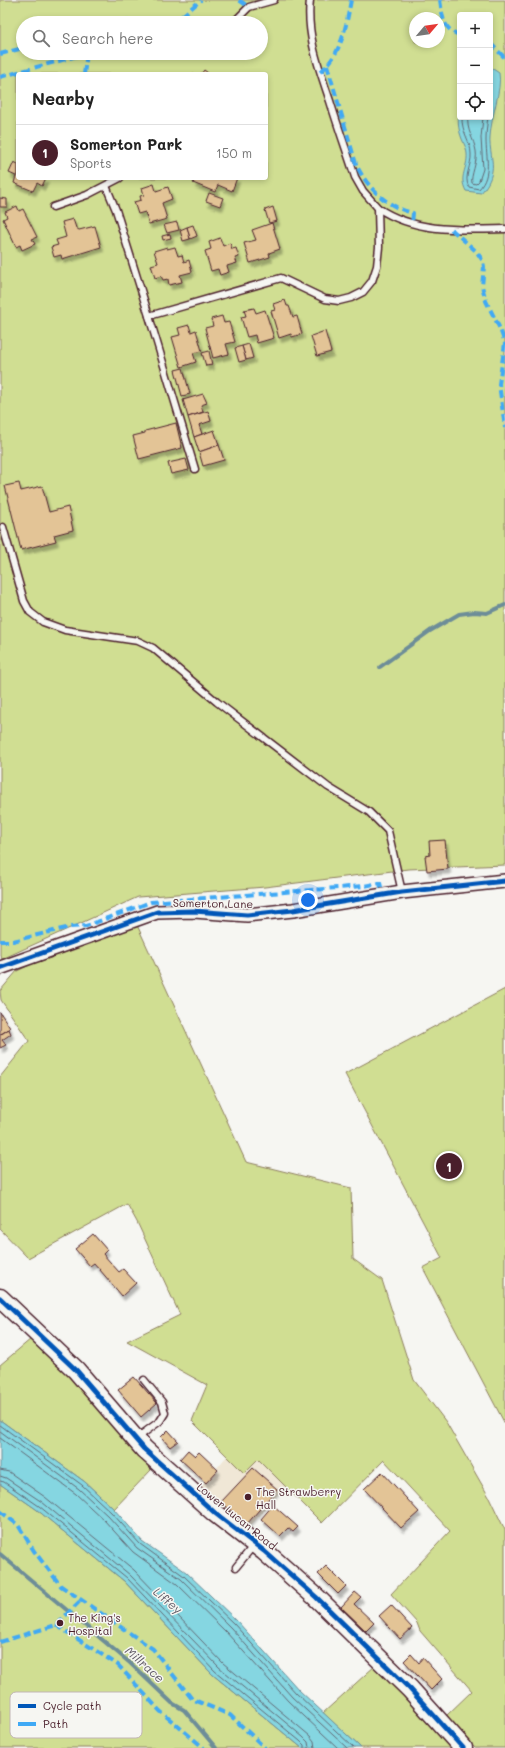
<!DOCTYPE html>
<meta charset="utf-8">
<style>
:root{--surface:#fff;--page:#f2f2f2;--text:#222;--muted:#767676;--line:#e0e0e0;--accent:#4a1f2b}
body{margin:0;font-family:Mali,sans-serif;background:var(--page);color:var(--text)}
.controls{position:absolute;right:12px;top:12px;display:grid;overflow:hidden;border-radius:4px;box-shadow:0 2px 6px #0003}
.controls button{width:36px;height:36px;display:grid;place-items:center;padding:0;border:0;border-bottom:1px solid var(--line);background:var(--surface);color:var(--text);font:20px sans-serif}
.compass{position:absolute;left:409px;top:12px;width:36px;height:36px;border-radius:50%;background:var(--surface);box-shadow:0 2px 6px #0003;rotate:61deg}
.you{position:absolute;left:308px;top:900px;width:14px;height:14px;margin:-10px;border:3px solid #fff;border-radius:50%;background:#1a73e8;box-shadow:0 0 0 6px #1a73e833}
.badge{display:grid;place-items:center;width:26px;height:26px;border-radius:50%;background:var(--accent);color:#fff;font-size:13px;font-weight:700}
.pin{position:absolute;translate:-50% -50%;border:2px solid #fff;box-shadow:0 1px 4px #0006}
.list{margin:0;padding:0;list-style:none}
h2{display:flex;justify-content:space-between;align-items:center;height:52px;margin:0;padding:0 16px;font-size:17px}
h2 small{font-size:13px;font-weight:400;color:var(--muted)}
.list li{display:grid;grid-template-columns:26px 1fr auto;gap:12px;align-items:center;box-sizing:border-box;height:56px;padding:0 16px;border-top:1px solid var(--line)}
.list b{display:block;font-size:15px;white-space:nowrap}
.list p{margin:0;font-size:13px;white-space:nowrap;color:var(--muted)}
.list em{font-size:13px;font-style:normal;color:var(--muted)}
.icon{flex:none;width:22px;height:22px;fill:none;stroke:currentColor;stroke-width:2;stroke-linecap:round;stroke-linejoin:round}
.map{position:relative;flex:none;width:505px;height:1748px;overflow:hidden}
.search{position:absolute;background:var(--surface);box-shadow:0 2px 6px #0003;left:16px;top:16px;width:252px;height:44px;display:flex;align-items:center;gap:10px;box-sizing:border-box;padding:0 14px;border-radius:22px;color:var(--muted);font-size:15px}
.panel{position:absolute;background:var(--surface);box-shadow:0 2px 6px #0003;left:16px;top:72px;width:252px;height:108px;border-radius:4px}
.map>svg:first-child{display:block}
.built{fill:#f0e7d6}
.green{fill:#d0de92;stroke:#8d7e5e;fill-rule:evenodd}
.water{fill:#85d6e1;stroke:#6d8d98}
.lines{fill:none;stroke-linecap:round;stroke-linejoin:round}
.shore{stroke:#626874;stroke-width:1}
.stream{stroke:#6d8d98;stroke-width:4}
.building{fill:#e3c496;stroke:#4a1f2b;filter:url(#shadow)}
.lane-casing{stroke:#4a1f2b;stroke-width:9}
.street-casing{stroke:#4a1f2b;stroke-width:16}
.secondary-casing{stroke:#4a1f2b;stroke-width:21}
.lane{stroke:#f6f6f2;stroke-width:6}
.street{stroke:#f6f6f2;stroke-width:13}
.secondary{stroke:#f6f6f2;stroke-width:18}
.quiet{stroke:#3fa9f5;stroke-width:4;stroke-dasharray:8 4;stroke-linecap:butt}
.cycleway-casing{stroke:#f6f6f2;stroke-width:8}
.cycleway{stroke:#0057b8;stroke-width:5}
.poi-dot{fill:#4a1f2b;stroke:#f6f6f2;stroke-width:1.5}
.labels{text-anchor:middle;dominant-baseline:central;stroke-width:3;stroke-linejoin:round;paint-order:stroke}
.street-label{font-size:11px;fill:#4a1f2b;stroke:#f6f6f2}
.poi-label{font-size:11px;fill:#4a1f2b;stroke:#f6f6f2;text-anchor:start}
.water-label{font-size:12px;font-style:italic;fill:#5c5662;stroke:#f6f6f2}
.key{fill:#f6f6f2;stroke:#c2b6b6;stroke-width:1}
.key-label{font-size:11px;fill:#4a1f2b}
</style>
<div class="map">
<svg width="505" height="1748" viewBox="0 0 505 1748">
<defs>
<filter id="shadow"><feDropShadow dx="2.5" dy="4.5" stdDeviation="1" flood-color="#0004"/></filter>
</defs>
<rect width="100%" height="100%" fill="#f6f6f2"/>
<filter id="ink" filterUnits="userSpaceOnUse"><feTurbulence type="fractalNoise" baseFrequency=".025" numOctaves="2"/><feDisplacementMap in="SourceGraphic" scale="8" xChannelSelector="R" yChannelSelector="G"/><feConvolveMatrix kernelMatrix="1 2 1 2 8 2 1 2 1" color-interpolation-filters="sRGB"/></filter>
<g filter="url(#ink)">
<!-- built -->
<polygon class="built" points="227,1456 244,1473 258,1459 285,1486 249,1527 198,1490"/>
<!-- green -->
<g class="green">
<path d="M0 0H505V865L408 869 265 887 138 897 2 959 0 955ZM460 15H490V117H460ZM415 18H439V42H415ZM23 23H261V53H23ZM18 74H266V178H18Z"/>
<polygon points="137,925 246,1162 351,1188 353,1259 382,1280 414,1380 446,1422 489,1497 505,1530 505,1748 475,1748 446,1716 472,1691 420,1631 417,1623 391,1594 450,1531 384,1460 322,1523 258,1459 244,1473 192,1421 207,1385 127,1341 180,1315 137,1222 127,1204 28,1258 0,1229 0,1077 29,1041 1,1000 0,991 17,971 57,952"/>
<polygon points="505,989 505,1424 423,1268 442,1258 345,1074"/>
<polygon points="31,1339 99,1405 151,1470 114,1509 85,1482 0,1420 0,1365"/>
<polygon points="0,1484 36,1509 124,1581 212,1674 302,1748 0,1748"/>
<polygon points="376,1665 456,1748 361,1748 323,1713"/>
</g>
<!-- water -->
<g class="water">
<path d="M490 67 499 73C502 90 491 116 490 137 489 148 494 162 492 171 491 180 486 187 481 193L466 191C458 176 468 169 467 154 467 149 464 144 462 139 458 129 457 119 460 109V117H490Z"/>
<polygon points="0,1420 85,1482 114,1509 142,1541 186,1572 237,1621 299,1690 361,1748 302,1748 212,1674 124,1581 36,1509 0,1484"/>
</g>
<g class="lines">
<!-- shore -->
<g class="shore">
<path d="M462 117C461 132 471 141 471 154 472 165 463 177 469 187L479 189C492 175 486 157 486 140 486 132 487 124 488 117"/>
<path d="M468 117C466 130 474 139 476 151 478 162 470 176 472 183L476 184 479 181 483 169 481 138 483 117"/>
<polyline points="0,1425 82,1485 111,1512 140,1544 184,1576 234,1624 296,1693 354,1748"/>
<polyline points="0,1431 79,1489 108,1516 137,1548 181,1579 231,1628 292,1697 347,1748"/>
<polyline points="0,1438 76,1494 104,1520 133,1552 177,1584 226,1632 288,1701 338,1748"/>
<polyline points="0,1470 9,1472 45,1497 134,1570 223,1663 310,1736 314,1741 315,1748"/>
<polyline points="0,1476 6,1478 42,1502 130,1575 219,1667 303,1737 308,1742 309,1748"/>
<polyline points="0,1481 4,1482 39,1506 127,1578 215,1671 300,1741 304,1745 304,1748"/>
</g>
<!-- stream -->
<g class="stream">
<polyline points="380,667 430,631 459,614 474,612 487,613 505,605"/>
<polyline points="0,1554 130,1663 172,1703 184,1710 216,1748"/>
</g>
</g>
<!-- building -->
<g class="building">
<polygon points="204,70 208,73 207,74 201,74"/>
<polygon points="14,162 18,164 18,178 46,178 42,186 37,183 33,191 14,183 16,176 9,173"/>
<polygon points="196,178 237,178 232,191 218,185 215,192 193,183"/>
<polygon points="154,184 156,191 168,187 172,199 162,203 167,219 149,224 145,212 138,214 134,202 141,200 140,196 144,195 142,188"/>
<polygon points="209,193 223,198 220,206 206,201"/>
<polygon points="0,198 7,199 7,207 0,207"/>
<polygon points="17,206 19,211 23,209 37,237 32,239 35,244 22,250 20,245 16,247 3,219 7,217 5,212"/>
<polygon points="273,207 277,221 269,223 265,210"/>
<polygon points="73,219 76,228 79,230 95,226 101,247 62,259 61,255 54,257 51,247 58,245 56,240 66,237 62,222"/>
<polygon points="177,222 179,230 167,233 164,225"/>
<polygon points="272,223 280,249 269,253 270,257 250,263 244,243 256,240 252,230"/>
<polygon points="193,225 197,236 190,239 187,227"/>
<polygon points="187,227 190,239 183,241 180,230"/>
<polygon points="170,234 171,238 163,240 162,236"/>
<polygon points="220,238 223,246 230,243 232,249 236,248 239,257 235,258 237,263 227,266 229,272 220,275 218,269 211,271 205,251 211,249 209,242"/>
<polygon points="167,247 167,249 175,247 178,256 182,255 184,262 189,260 192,272 180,275 182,282 169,285 168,279 163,280 161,276 155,278 151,265 158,263 154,251"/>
<polygon points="285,300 287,306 289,306 293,317 297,316 302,334 292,337 291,334 279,338 271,311 275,310 273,304"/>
<polygon points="254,308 256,313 265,310 274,338 257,343 255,335 247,337 241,317 246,316 244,310"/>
<polygon points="222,316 224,323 229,322 235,342 226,344 229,354 213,358 205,328 213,326 211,319"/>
<polygon points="189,325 191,332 196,330 202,351 193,353 196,362 181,367 172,337 180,335 178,328"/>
<polygon points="325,331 331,352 317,356 311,336"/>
<polygon points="249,344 253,358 246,360 242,346"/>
<polygon points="242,346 246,360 239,362 235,348"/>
<polygon points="209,351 212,365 206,366 202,353"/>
<polygon points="183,368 190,394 182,396 175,370"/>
<polygon points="203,394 207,403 201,405 203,412 188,417 183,400"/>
<polygon points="208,411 211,421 199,425 202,434 194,437 188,417"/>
<polygon points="176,423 182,448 139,459 133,436 145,433 145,431"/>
<polygon points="214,430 219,445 199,452 194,437"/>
<polygon points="219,445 224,460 203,466 199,452"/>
<polygon points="186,459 189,470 171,474 168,463"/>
<polygon points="19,483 21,491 42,486 49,512 68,507 73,530 54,535 56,541 21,550 5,486"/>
<polygon points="445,840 448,869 427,871 425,856 430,855 429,841"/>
<polygon points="0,1012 10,1028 1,1034 0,1033"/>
<polygon points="9,1029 11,1034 2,1040 6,1045 0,1048 0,1035"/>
<polygon points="93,1234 107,1250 103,1254 119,1272 123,1269 136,1283 122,1296 94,1263 90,1266 75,1249"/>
<polygon points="134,1377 157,1403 141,1417 118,1390"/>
<polygon points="168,1430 178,1441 170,1447 161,1437"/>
<polygon points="188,1450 195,1456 199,1452 218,1470 206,1483 180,1459"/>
<polygon points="253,1468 277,1489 247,1524 221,1502"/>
<polygon points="382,1472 419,1512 401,1528 364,1489"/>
<polygon points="273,1505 298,1527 293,1532 288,1528 280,1536 261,1519"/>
<polygon points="326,1566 346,1586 338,1594 318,1574"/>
<polygon points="355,1592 361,1597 354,1604 374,1623 366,1631 341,1607"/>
<polygon points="391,1605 412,1628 400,1639 379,1616"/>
<polygon points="411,1654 419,1663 423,1658 442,1679 431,1690 404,1661"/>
</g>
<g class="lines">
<defs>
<g id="lane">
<polyline points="237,19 249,7 274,0"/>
<polyline points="106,186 116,210 149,316 195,469"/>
<polyline points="53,207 87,195 120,178"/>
<path d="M378 208C415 233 461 230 505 229"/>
<path d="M149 316 281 278 325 299 339 301 351 298 363 292 372 281 377 266 379 247 378 208 363 191 355 177C347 152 338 127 330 101 319 68 306 35 310 0"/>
<polyline points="3,527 24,601 30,612 43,622 65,630 138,641 153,648 217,702 328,787 369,812 388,831 402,892"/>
<polyline points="137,1438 160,1421 165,1413 162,1402 144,1380"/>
<polyline points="236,1567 254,1545"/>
</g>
<polyline id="street" points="0,968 157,912 194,911 247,915 293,910 402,892 505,881"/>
<polyline id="secondary" points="0,1298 76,1370 144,1449 215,1513 264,1551 316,1597 410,1689 463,1748"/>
</defs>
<!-- lane casing -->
<use href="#lane" class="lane-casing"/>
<!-- street casing -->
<use href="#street" class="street-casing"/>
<!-- secondary casing -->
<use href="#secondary" class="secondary-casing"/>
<!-- lane -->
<use href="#lane" class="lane"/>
<!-- street -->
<use href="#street" class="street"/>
<!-- secondary -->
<use href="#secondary" class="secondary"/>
<!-- quiet -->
<g class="quiet">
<polyline points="239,0 249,7"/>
<path d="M440 0C443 17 442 29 460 35"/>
<path d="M112 23C119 19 124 19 132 23"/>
<polyline points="172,23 182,16 201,0"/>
<polyline points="490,43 505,58"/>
<polyline points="0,54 23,48"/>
<path d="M327 65 356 164C367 188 387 207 413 213L412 224"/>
<path d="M320 72C342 54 346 26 351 0"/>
<polyline points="84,74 87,53"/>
<polyline points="0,77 88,53"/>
<polyline points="451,229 476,251 483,261 484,267 482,286 486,301 500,329 505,343 499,384 505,428"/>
<polyline points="0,941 13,941 70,927 86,926 151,902 364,886 380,883 383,895"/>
<polyline points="0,1511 18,1525 34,1551 61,1586 153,1649 192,1699 230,1715 265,1748"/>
<polyline points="56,1625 118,1665 160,1711 204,1748"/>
<polyline points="0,1642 56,1625 81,1600"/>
</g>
<defs>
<g id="cycleway">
<polyline points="0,968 157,912 194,911 247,915 293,910 402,892 505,881"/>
<polyline points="0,1298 76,1370 144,1449 215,1513 264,1551 316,1597 410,1689 463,1748"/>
</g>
</defs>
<!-- cycleway casing -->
<use href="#cycleway" class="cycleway-casing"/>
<!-- cycleway -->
<use href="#cycleway" class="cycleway"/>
</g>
</g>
<!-- markers -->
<g class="poi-dot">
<circle cx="248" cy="1497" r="4"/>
<circle cx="60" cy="1623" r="4"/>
</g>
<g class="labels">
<!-- street labels -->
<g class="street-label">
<text transform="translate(213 903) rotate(1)">Somerton Lane</text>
<text transform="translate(237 1516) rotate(39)">Lower Lucan Road</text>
</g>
<!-- poi labels -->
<g class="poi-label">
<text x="256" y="1491">The Strawberry<tspan x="256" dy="13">Hall</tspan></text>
<text x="68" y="1617">The King's<tspan x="68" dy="13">Hospital</tspan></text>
</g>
<!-- water labels -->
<g class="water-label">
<text transform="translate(168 1600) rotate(40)">Liffey</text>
<text transform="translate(145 1664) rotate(42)">Millrace</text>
</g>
</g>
<!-- legend -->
<rect x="10" y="1692" width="132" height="46" rx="6" class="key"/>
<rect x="18" y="1704" width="18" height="4" fill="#0057b8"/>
<rect x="18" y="1722" width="18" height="4" fill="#3fa9f5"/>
<g class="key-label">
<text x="43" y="1710">Cycle path</text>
<text x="43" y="1728">Path</text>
</g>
</svg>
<div class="controls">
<button>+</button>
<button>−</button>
<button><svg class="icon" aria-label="locate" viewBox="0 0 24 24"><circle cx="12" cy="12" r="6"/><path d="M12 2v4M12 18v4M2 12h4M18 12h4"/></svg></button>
</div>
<svg class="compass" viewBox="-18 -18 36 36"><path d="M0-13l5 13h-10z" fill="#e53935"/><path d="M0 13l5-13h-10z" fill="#767676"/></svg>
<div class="you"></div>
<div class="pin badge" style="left:449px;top:1166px">1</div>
<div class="search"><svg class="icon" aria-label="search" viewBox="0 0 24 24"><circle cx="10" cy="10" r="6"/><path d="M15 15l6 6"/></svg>Search here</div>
<section class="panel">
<h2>Nearby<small></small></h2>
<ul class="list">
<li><span class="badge">1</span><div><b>Somerton Park</b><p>Sports</p></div><em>150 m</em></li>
</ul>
</section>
</div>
